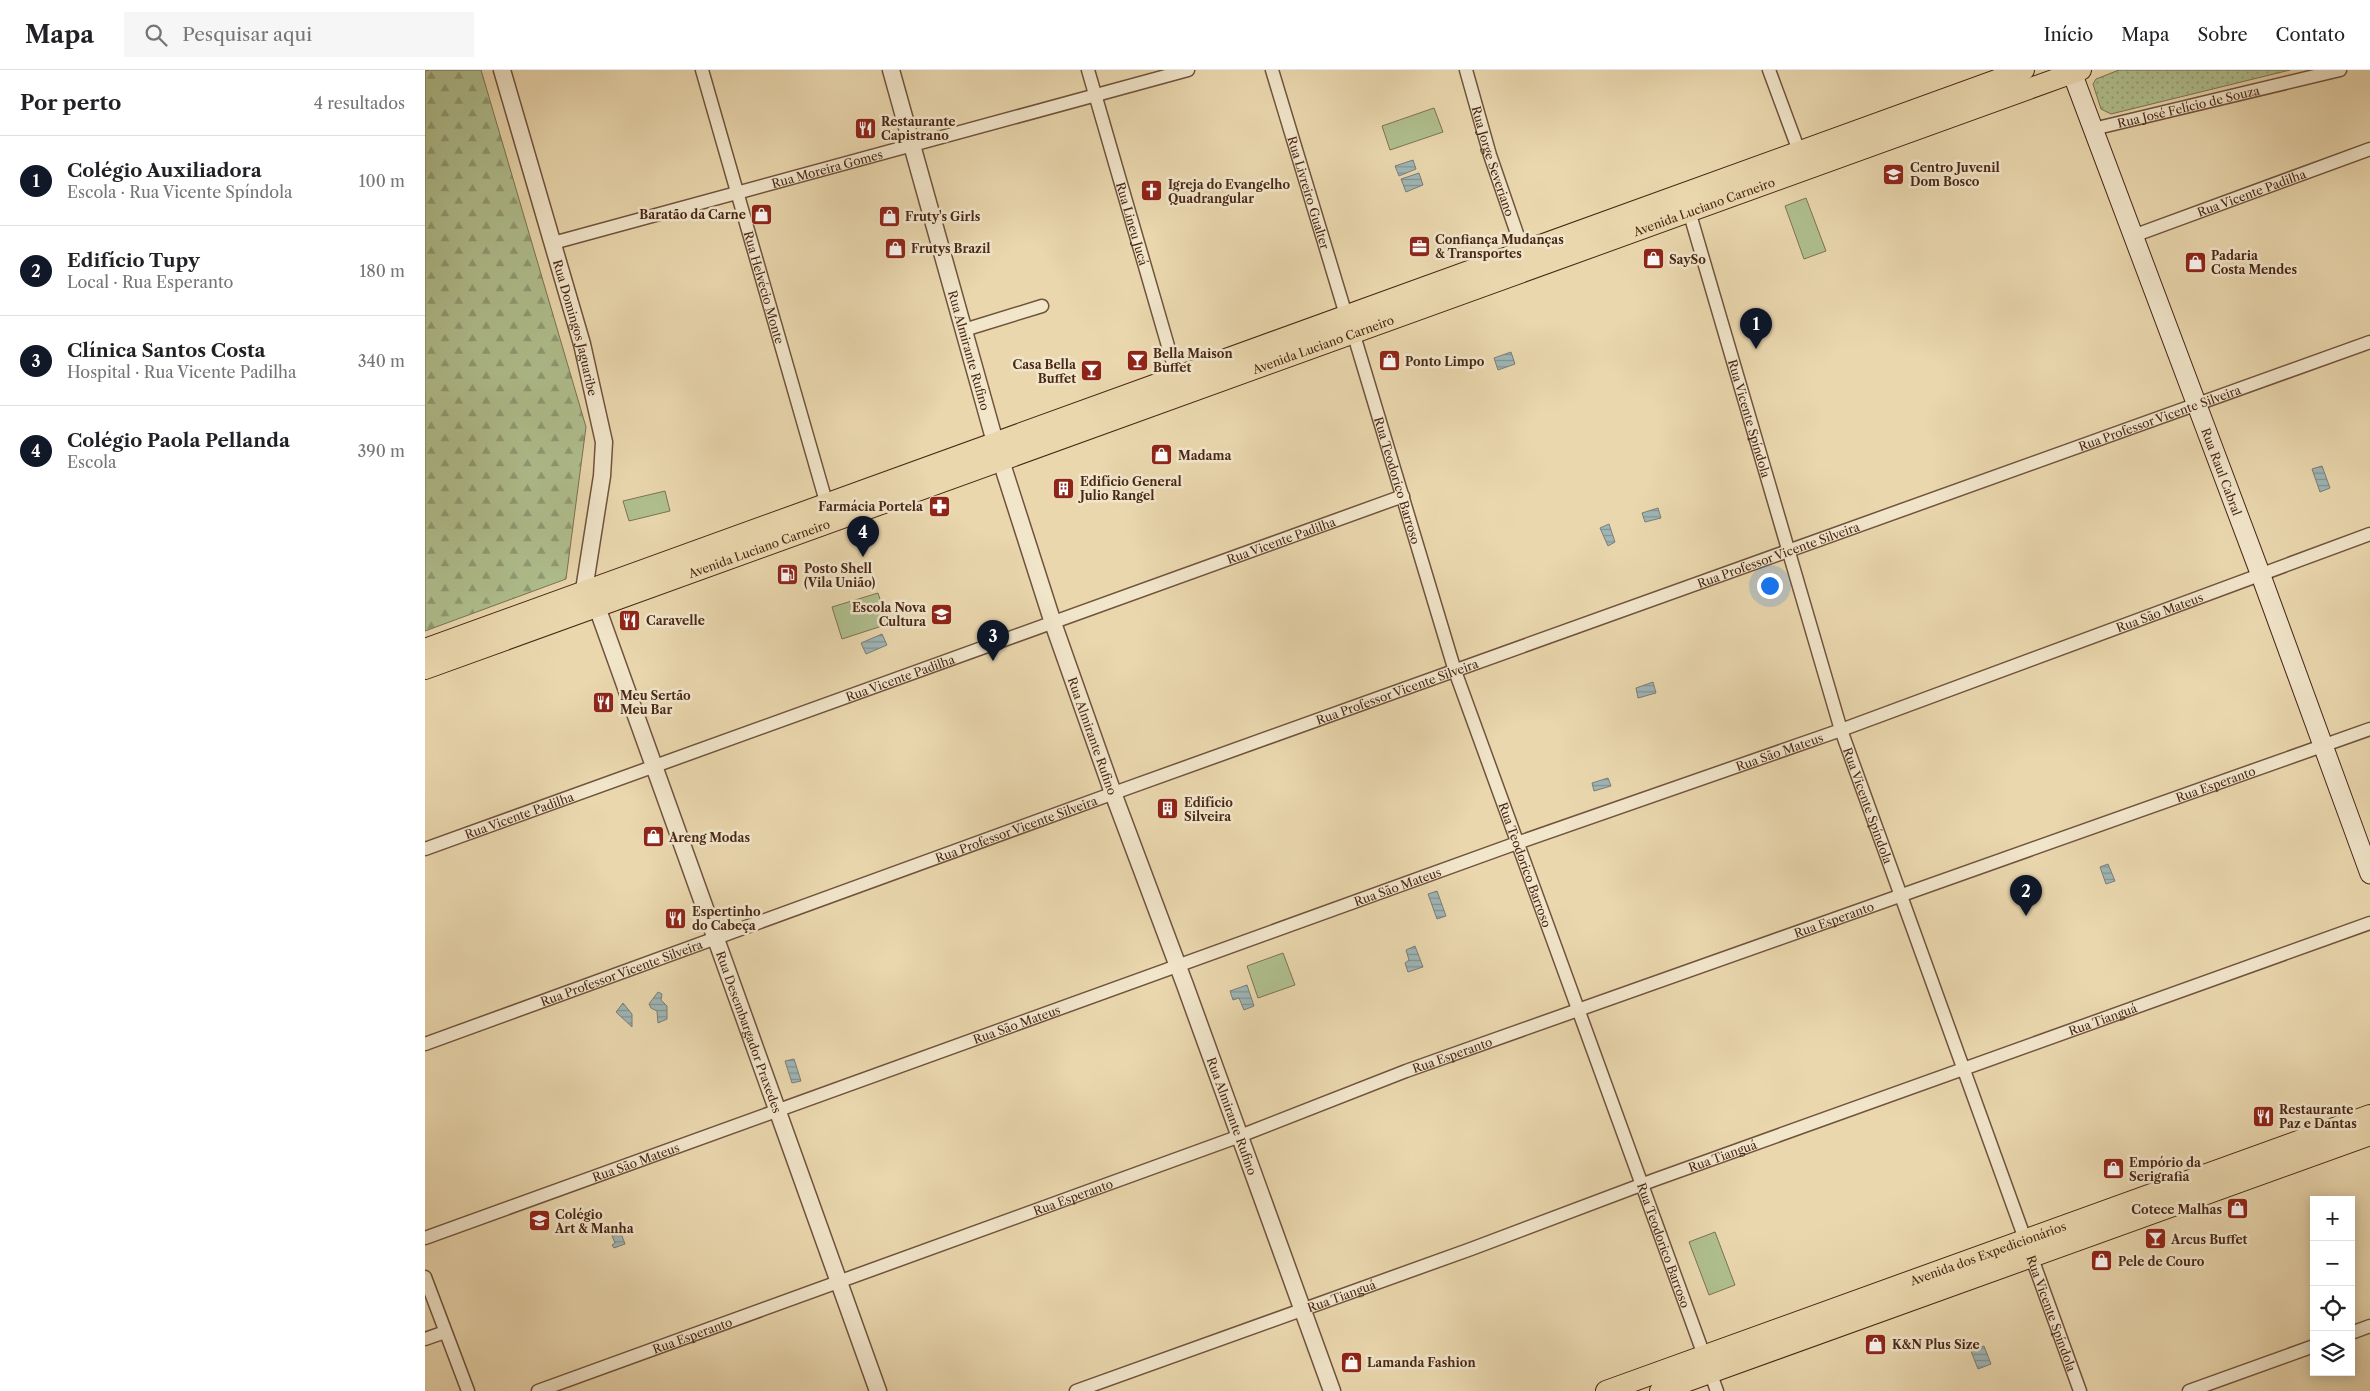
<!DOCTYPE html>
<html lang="pt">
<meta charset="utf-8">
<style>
:root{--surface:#fff;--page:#f6f6f6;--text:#202124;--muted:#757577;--line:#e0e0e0;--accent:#111827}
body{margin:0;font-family:"Libre Caslon Text",serif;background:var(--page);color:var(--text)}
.controls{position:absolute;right:15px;bottom:15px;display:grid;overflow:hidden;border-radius:0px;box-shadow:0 2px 12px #0003}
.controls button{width:45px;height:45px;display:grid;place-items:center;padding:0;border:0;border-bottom:1px solid var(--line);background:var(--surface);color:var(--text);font:25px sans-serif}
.you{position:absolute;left:1344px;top:515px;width:18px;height:18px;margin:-12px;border:4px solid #fff;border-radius:50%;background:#1a73e8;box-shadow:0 0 0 8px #1a73e833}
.badge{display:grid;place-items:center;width:32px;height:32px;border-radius:50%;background:var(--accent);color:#fff;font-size:16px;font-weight:700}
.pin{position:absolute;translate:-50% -41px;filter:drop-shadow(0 1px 2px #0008)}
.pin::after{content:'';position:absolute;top:26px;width:18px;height:15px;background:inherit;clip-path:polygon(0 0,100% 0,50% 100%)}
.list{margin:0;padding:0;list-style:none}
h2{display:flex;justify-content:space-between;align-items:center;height:65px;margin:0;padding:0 20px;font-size:21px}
h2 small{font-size:16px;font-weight:400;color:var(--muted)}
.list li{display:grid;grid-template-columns:32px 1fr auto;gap:15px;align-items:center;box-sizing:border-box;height:90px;padding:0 20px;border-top:1px solid var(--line)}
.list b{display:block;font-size:19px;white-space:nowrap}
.list p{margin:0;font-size:16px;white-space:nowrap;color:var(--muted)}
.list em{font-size:16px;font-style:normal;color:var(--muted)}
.icon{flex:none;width:28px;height:28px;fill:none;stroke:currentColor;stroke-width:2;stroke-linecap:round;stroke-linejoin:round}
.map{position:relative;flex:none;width:1945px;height:1321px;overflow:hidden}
header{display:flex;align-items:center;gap:30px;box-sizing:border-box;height:70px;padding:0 25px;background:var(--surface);border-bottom:1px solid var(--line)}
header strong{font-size:24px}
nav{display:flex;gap:28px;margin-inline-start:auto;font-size:18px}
.search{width:350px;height:45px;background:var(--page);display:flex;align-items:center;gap:12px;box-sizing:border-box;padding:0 18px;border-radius:0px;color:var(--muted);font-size:19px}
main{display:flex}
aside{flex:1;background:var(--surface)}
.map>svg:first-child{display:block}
.grass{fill:url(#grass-dots);stroke:#7c7353}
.forest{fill:url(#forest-firs);stroke:#7c7353}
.pitch{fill:#b0bf8f;stroke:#7c7353}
.water{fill:url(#water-rules);stroke:#7c7d77}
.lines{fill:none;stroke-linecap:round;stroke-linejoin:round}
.minor-casing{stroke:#70533d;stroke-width:15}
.tertiary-casing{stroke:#70533d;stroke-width:19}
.secondary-casing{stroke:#482717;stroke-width:21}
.primary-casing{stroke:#482717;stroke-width:22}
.minor{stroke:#f1e5ca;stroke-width:12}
.tertiary{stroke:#f1e5ca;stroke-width:16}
.secondary{stroke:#f1e5ca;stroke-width:19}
.primary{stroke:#ead7ae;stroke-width:20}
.labels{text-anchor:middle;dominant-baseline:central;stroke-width:5;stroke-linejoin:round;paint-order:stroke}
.street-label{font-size:12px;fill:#482717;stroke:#f1e5ca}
.poi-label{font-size:12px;font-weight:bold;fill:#482717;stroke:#f1e5ca;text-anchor:start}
</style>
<header>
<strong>Mapa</strong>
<div class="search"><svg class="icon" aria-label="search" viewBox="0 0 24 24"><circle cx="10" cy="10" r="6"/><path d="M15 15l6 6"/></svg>Pesquisar aqui</div>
<nav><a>Início</a><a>Mapa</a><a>Sobre</a><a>Contato</a></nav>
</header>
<main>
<aside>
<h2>Por perto<small>4 resultados</small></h2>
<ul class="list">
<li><span class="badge">1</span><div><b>Colégio Auxiliadora</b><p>Escola · Rua Vicente Spíndola</p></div><em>100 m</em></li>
<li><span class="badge">2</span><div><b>Edifício Tupy</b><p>Local · Rua Esperanto</p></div><em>180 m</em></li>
<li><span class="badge">3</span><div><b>Clínica Santos Costa</b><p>Hospital · Rua Vicente Padilha</p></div><em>340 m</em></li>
<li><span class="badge">4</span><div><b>Colégio Paola Pellanda</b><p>Escola</p></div><em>390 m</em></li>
</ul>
</aside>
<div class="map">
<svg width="1945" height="1321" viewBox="0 0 1945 1321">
<defs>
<pattern id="grass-dots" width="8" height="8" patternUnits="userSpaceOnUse" patternTransform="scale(1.25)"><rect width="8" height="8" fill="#b0bf8f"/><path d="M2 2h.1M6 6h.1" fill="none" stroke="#919b74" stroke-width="1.8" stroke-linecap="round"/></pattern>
<pattern id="forest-firs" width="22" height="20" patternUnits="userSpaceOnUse" patternTransform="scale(1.25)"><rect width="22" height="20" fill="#b0bf8f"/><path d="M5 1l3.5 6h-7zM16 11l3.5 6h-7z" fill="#919b74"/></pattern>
<pattern id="water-rules" width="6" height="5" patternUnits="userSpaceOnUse" patternTransform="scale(1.25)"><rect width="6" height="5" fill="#9eb6b7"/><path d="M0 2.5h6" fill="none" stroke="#839494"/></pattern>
</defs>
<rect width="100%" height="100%" fill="#ead7ae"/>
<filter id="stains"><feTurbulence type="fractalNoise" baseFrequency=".004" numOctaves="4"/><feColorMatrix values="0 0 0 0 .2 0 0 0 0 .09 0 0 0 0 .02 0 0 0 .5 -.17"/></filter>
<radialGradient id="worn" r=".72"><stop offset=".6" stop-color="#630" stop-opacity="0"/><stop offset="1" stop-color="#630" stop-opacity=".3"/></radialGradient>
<!-- grass -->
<polygon class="grass" points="1694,0 1865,0 1686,44 1676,39 1668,14 1671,9"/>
<!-- forest -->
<polygon class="forest" points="4,0 56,0 161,357 141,509 0,561 0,1"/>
<!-- pitch -->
<g class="pitch">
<polygon points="1009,38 1018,62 965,80 957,56"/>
<polygon points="1381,128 1401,181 1379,189 1360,136"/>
<polygon points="240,421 245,441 204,451 198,431"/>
<polygon points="453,523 463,554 417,569 407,537"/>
<polygon points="858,883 870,915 833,928 822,896"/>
<polygon points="1290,1162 1310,1215 1284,1225 1264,1172"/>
</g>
<!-- water -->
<g class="water">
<polygon points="988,90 991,99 974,106 970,96"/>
<polygon points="994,103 998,115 981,122 976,109"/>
<polygon points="1086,282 1090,294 1073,300 1069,288"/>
<polygon points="1897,396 1905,418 1895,422 1887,399"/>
<polygon points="1233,438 1236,448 1220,452 1217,443"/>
<polygon points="1184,454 1190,472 1183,476 1175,458"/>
<polygon points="457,564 462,575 441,584 436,573"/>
<polygon points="1228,612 1231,623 1213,628 1211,618"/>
<polygon points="1183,708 1186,716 1169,721 1167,713"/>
<polygon points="1683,794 1690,811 1681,814 1675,797"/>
<polygon points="1012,821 1021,846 1012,849 1003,824"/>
<polygon points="990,876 998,897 983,902 980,893 984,890 981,880"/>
<polygon points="822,915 829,936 819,940 814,928 808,930 805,921"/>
<polygon points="233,922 237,924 236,930 242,936 242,949 233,953 232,941 226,938 224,934"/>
<polygon points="198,933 207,944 207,957 191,942"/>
<polygon points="369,989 376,1011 367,1013 360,991"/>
<polygon points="194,1158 200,1174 189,1178 187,1175 190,1173 185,1161"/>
<polygon points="1559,1276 1566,1294 1553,1299 1546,1281"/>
</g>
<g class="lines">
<defs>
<g id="minor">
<path id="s1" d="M277 0 402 435"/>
<path id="s2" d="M663 0 752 307"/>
<path id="s3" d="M847 0 921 245"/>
<path id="s4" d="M1041 0 1065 85 1098 181"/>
<polyline points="1344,0 1374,81"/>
<path id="s5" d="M1668 59 1915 0"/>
<path id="s6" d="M1264 141 1416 660 1655 1321"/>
<path id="s7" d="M1708 166 1945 79"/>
<path id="s8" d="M128 173 763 0"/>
<polyline points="539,260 617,236"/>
<path id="s9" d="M928 262 1030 601 1292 1321"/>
<path id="s10" d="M0 779 978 426"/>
<path id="s11" d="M0 974 700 719 1945 272"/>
<path id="s12" d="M0 1168 1092 773 1416 660 1945 464"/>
<polyline points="0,1207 43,1321"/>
<polyline points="1926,1263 1945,1256"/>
<polyline points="0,1269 20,1262"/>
<path id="s13" d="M113 1321 815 1066 981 1001 1945 659"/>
<path id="s14" d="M651 1321 1046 1179 1229 1110 1945 853"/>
<polyline points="1764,1321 1889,1276"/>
</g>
<g id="tertiary">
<path id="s15" d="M77 0 157 274 179 372 177 406 159 520 172 537 453 1321"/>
<path id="s16" d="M466 0 570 372 628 553 688 723 760 915 907 1321"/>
</g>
<g id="secondary">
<path id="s17" d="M1646 0 1835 503 1945 804"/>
</g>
<g id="primary">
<polyline points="0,579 1599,0"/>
<path id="s18" d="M0 599 1656 0"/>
<path id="s19" d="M1181 1321 1945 1045"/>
<polyline points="1235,1321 1945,1065"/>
</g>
</defs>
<!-- minor casing -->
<use href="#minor" class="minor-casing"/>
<!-- tertiary casing -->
<use href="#tertiary" class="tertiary-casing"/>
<!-- secondary casing -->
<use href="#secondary" class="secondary-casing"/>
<!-- primary casing -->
<use href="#primary" class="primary-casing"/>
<!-- minor -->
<use href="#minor" class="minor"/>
<!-- tertiary -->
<use href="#tertiary" class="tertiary"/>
<!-- secondary -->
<use href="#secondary" class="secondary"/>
<!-- primary -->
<use href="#primary" class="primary"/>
</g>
<!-- icons -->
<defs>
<symbol id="restaurant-square" viewBox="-11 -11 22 22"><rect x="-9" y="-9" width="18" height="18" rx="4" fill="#8f2418" stroke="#f1e5ca"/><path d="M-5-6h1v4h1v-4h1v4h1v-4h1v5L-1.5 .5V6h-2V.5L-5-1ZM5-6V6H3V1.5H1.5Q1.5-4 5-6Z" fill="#fff"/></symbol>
<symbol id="school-square" viewBox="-11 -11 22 22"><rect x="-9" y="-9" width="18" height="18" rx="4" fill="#8f2418" stroke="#f1e5ca"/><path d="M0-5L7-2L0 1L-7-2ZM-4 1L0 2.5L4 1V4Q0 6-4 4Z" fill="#fff"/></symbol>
<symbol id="church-square" viewBox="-11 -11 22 22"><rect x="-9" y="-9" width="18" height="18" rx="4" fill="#8f2418" stroke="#f1e5ca"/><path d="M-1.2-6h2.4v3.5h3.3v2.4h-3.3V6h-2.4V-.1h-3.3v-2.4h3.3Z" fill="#fff"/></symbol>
<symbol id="shop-square" viewBox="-11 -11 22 22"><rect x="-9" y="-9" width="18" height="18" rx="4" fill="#8f2418" stroke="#f1e5ca"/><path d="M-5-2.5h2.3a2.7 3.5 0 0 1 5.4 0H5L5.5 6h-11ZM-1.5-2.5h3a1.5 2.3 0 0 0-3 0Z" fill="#fff"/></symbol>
<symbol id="office-square" viewBox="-11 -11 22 22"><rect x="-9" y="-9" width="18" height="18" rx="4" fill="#8f2418" stroke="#f1e5ca"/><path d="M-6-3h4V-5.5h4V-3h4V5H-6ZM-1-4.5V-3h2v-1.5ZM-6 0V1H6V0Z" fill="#fff"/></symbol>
<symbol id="bar-square" viewBox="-11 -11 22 22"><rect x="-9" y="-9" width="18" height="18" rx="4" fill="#8f2418" stroke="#f1e5ca"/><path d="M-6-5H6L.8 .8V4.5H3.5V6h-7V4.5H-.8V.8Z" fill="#fff"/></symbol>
<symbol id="building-square" viewBox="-11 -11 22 22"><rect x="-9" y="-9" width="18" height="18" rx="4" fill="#8f2418" stroke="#f1e5ca"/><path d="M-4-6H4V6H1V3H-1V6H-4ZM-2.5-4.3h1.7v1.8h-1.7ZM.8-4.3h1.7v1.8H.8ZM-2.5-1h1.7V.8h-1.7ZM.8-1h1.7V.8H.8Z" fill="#fff"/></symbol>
<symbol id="pharmacy-square" viewBox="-11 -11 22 22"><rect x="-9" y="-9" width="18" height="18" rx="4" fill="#8f2418" stroke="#f1e5ca"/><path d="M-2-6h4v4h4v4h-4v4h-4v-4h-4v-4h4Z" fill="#fff"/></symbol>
<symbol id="fuel-square" viewBox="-11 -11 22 22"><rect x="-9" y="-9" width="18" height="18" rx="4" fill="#8f2418" stroke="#f1e5ca"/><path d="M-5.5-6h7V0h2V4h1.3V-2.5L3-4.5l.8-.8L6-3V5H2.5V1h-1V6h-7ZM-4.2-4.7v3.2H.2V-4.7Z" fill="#fff"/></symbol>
</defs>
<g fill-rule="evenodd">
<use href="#restaurant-square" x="428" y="46" width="25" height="25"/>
<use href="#school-square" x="1456" y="92" width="25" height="25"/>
<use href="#church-square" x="714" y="108" width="25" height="25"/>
<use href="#shop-square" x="324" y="132" width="25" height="25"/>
<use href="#shop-square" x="452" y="134" width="25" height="25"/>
<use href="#office-square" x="982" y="164" width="25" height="25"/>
<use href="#shop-square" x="458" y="166" width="25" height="25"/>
<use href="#shop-square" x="1216" y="176" width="25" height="25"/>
<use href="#shop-square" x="1758" y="180" width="25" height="25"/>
<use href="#bar-square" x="700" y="278" width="25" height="25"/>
<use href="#shop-square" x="952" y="278" width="25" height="25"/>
<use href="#bar-square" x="654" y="288" width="25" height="25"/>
<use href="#shop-square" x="724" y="372" width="25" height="25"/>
<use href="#building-square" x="626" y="406" width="25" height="25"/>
<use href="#pharmacy-square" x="502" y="424" width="25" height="25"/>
<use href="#fuel-square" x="350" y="492" width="25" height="25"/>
<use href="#school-square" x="504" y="532" width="25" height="25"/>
<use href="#restaurant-square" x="192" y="538" width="25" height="25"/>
<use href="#restaurant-square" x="166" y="620" width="25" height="25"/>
<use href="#building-square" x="730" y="726" width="25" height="25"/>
<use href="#shop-square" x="216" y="754" width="25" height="25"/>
<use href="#restaurant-square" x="238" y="836" width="25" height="25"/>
<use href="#restaurant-square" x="1826" y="1034" width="25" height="25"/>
<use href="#shop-square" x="1676" y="1086" width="25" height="25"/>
<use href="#shop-square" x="1800" y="1126" width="25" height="25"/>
<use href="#school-square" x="102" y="1138" width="25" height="25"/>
<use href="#bar-square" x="1718" y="1156" width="25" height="25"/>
<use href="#shop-square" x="1664" y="1178" width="25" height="25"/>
<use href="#shop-square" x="1438" y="1262" width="25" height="25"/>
<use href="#shop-square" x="914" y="1280" width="25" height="25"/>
</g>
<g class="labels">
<!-- street labels -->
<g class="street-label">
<text stroke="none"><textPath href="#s5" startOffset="98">Rua José Felício de Souza</textPath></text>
<text stroke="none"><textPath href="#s4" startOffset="95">Rua Jorge Severiano</textPath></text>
<text stroke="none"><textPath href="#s8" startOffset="284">Rua Moreira Gomes</textPath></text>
<text stroke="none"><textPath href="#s3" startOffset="128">Rua Livreiro Gualter</textPath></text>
<text stroke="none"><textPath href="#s7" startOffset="126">Rua Vicente Padilha</textPath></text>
<text stroke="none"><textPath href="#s18" startOffset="1360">Avenida Luciano Carneiro</textPath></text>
<text stroke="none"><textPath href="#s2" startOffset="160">Rua Lineu Jucá</textPath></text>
<text stroke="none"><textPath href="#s1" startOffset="226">Rua Helvécio Monte</textPath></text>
<text stroke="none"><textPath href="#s15" startOffset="268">Rua Domingos Jaguaribe</textPath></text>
<text stroke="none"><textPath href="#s18" startOffset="955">Avenida Luciano Carneiro</textPath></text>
<text stroke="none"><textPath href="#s16" startOffset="291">Rua Almirante Rufino</textPath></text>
<text stroke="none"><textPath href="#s6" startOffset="216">Rua Vicente Spíndola</textPath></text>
<text stroke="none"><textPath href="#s11" startOffset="1844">Rua Professor Vicente Silveira</textPath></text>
<text stroke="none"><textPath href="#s17" startOffset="429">Rua Raul Cabral</textPath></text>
<text stroke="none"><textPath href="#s9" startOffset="155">Rua Teodorico Barroso</textPath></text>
<text stroke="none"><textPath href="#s10" startOffset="910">Rua Vicente Padilha</textPath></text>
<text stroke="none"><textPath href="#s18" startOffset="355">Avenida Luciano Carneiro</textPath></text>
<text stroke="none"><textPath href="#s11" startOffset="1439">Rua Professor Vicente Silveira</textPath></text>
<text stroke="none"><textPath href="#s12" startOffset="1844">Rua São Mateus</textPath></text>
<text stroke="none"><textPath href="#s10" startOffset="505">Rua Vicente Padilha</textPath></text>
<text stroke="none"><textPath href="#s11" startOffset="1034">Rua Professor Vicente Silveira</textPath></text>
<text stroke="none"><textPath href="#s16" startOffset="696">Rua Almirante Rufino</textPath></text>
<text stroke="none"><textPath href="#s12" startOffset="1439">Rua São Mateus</textPath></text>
<text stroke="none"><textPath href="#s13" startOffset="1784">Rua Esperanto</textPath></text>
<text stroke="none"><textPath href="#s6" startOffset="621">Rua Vicente Spíndola</textPath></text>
<text stroke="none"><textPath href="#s10" startOffset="100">Rua Vicente Padilha</textPath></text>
<text stroke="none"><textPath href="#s11" startOffset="629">Rua Professor Vicente Silveira</textPath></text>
<text stroke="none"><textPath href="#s9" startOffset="560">Rua Teodorico Barroso</textPath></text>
<text stroke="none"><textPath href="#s12" startOffset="1034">Rua São Mateus</textPath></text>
<text stroke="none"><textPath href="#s13" startOffset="1379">Rua Esperanto</textPath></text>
<text stroke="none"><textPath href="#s11" startOffset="209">Rua Professor Vicente Silveira</textPath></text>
<text stroke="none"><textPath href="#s14" startOffset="1092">Rua Tianguá</textPath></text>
<text stroke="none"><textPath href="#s12" startOffset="629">Rua São Mateus</textPath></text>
<text stroke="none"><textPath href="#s15" startOffset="1008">Rua Desembargador Praxedes</textPath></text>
<text stroke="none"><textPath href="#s13" startOffset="974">Rua Esperanto</textPath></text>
<text stroke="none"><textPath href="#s16" startOffset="1101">Rua Almirante Rufino</textPath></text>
<text stroke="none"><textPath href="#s14" startOffset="688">Rua Tianguá</textPath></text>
<text stroke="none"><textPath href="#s12" startOffset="224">Rua São Mateus</textPath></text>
<text stroke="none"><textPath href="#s13" startOffset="569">Rua Esperanto</textPath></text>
<text stroke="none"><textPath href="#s9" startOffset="965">Rua Teodorico Barroso</textPath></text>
<text stroke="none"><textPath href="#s19" startOffset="406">Avenida dos Expedicionários</textPath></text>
<text stroke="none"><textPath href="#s14" startOffset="282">Rua Tianguá</textPath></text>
<text stroke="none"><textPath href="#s6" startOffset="1161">Rua Vicente Spíndola</textPath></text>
<text stroke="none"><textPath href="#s13" startOffset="164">Rua Esperanto</textPath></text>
</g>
<!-- poi labels -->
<g class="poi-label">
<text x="456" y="51">Restaurante<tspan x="456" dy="14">Capistrano</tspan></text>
<text x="1485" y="97">Centro Juvenil<tspan x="1485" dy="14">Dom Bosco</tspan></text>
<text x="743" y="114">Igreja do Evangelho<tspan x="743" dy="14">Quadrangular</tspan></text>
<text x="321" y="144" text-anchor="end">Baratão da Carne</text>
<text x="480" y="146">Fruty's Girls</text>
<text x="1010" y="169">Confiança Mudanças<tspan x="1010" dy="14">&amp; Transportes</tspan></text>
<text x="486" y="178">Frutys Brazil</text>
<text x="1786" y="185">Padaria<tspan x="1786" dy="14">Costa Mendes</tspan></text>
<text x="1244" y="189">SaySo</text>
<text x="728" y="283">Bella Maison<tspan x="728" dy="14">Buffet</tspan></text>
<text x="980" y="291">Ponto Limpo</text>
<text x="651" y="294" text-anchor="end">Casa Bella<tspan x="651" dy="14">Buffet</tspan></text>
<text x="753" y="385">Madama</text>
<text x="655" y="411">Edifício General<tspan x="655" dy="14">Julio Rangel</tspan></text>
<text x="498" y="436" text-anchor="end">Farmácia Portela</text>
<text x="379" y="498">Posto Shell<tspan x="379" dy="14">(Vila União)</tspan></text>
<text x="501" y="537" text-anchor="end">Escola Nova<tspan x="501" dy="14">Cultura</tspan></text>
<text x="221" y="550">Caravelle</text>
<text x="195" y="625">Meu Sertão<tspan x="195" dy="14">Meu Bar</tspan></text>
<text x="759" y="732">Edifício<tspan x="759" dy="14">Silveira</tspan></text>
<text x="244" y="767">Areng Modas</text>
<text x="267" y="841">Espertinho<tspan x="267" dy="14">do Cabeça</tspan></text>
<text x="1854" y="1039">Restaurante<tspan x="1854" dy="14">Paz e Dantas</tspan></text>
<text x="1704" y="1092">Empório da<tspan x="1704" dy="14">Serigrafia</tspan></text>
<text x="1797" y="1139" text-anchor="end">Cotece Malhas</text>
<text x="130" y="1144">Colégio<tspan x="130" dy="14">Art &amp; Manha</tspan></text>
<text x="1746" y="1169">Arcus Buffet</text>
<text x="1693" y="1191">Pele de Couro</text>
<text x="1467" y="1274">K&amp;N Plus Size</text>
<text x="942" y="1292">Lamanda Fashion</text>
</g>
</g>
<rect width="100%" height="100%" filter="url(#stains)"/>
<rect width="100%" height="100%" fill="url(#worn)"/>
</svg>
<div class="controls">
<button>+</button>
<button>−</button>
<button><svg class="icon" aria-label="locate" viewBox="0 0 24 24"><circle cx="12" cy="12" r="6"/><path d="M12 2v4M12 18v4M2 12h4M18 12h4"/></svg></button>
<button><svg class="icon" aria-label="layers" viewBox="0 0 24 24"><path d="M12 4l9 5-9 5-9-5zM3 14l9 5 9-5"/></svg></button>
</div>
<div class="you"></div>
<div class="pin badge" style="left:1331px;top:279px">1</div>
<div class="pin badge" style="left:1601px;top:846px">2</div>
<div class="pin badge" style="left:568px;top:591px">3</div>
<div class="pin badge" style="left:438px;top:487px">4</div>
</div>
</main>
